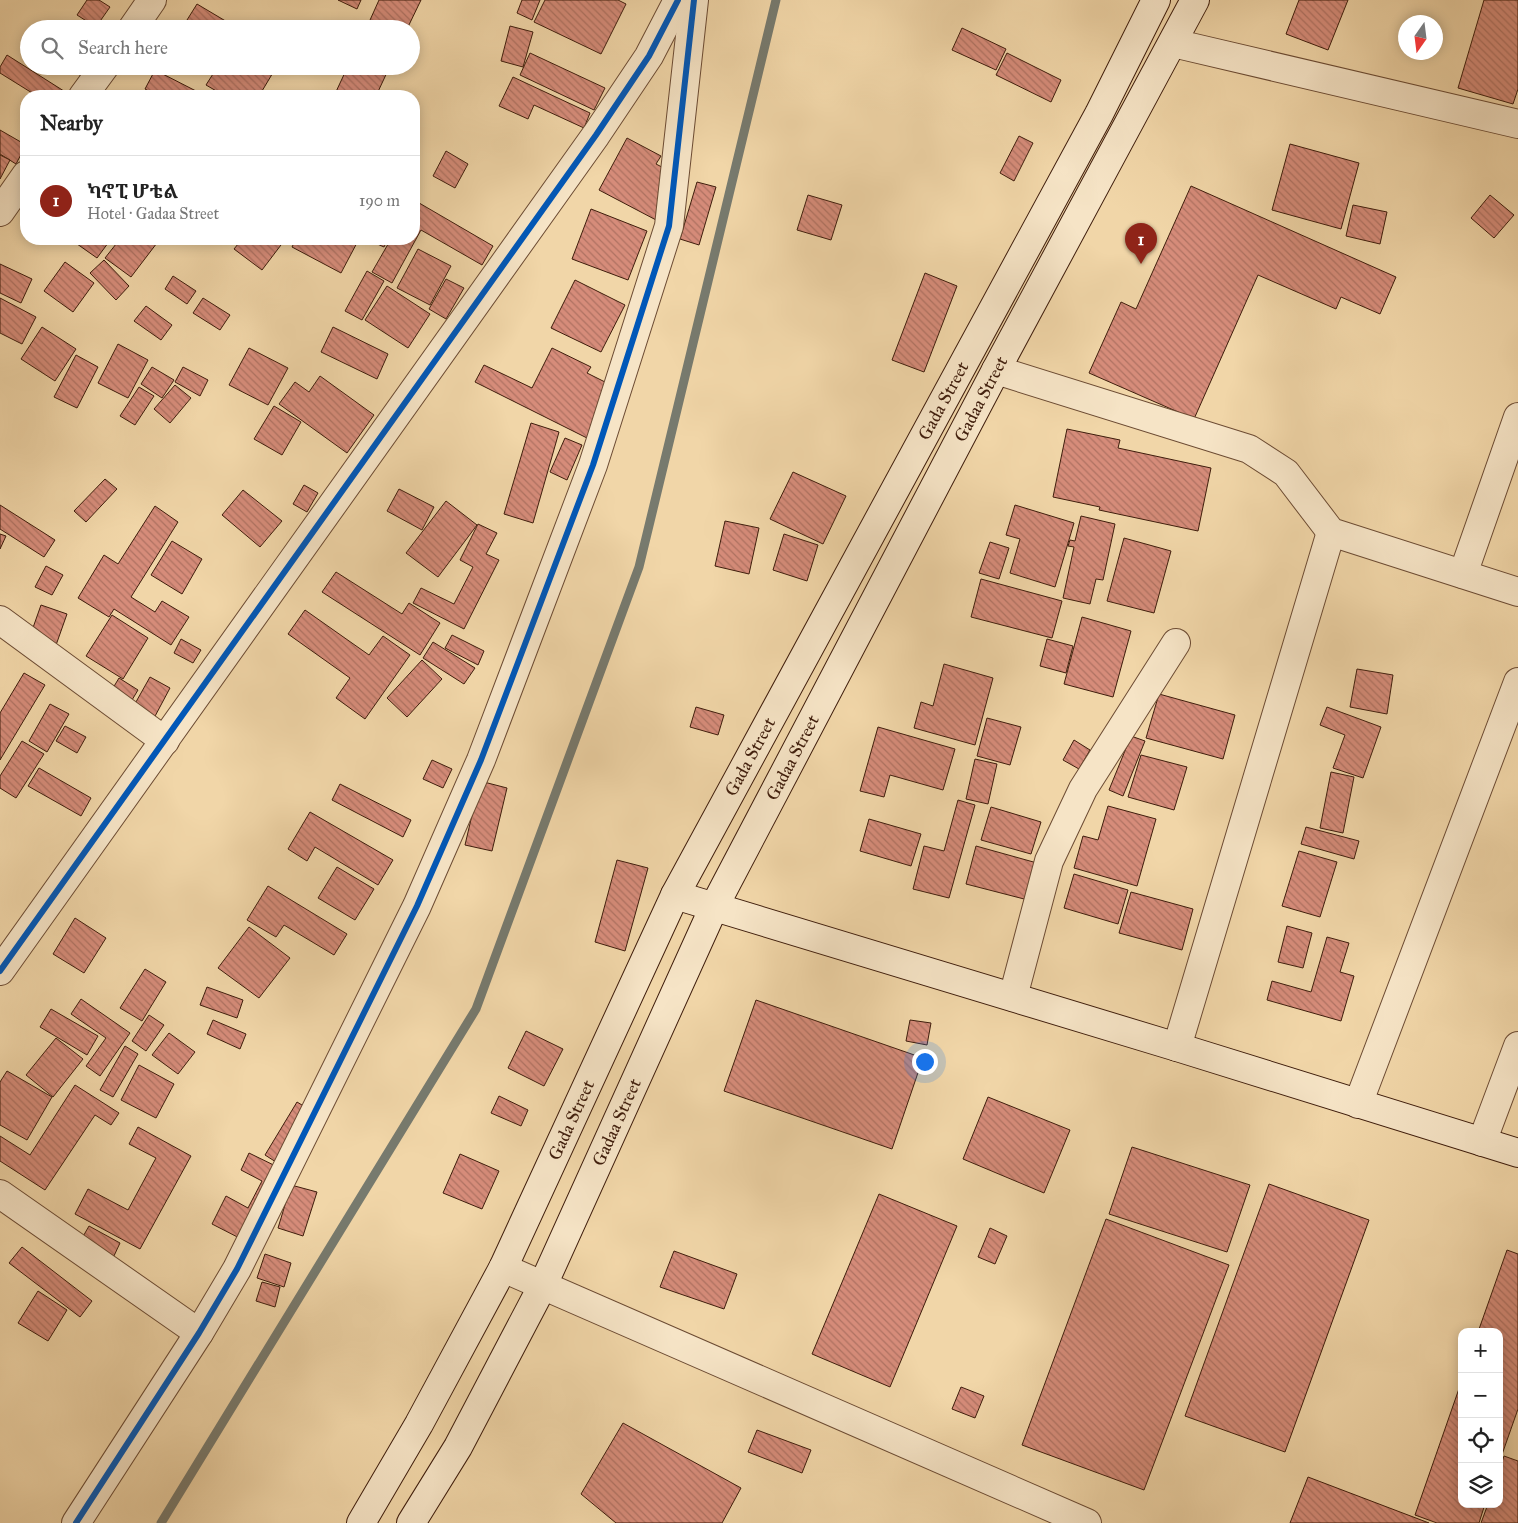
<!DOCTYPE html>
<meta charset="utf-8">
<style>
:root{--surface:#fff;--page:#f6f6f6;--text:#222;--muted:#767676;--line:#e0e0e0;--accent:#8f2418}
body{margin:0;font-family:"IM FELL Great Primer","Noto Serif Ethiopic",serif;background:var(--page);color:var(--text)}
.controls{position:absolute;right:15px;bottom:15px;display:grid;overflow:hidden;border-radius:10px;box-shadow:0 2px 12px #0003}
.controls button{width:45px;height:45px;display:grid;place-items:center;padding:0;border:0;border-bottom:1px solid var(--line);background:var(--surface);color:var(--text);font:25px sans-serif}
.compass{position:absolute;left:1398px;top:15px;width:45px;height:45px;border-radius:50%;background:var(--surface);box-shadow:0 2px 12px #0003;rotate:194deg}
.you{position:absolute;left:924px;top:1061px;width:18px;height:18px;margin:-12px;border:4px solid #fff;border-radius:50%;background:#1a73e8;box-shadow:0 0 0 8px #1a73e833}
.badge{display:grid;place-items:center;width:32px;height:32px;border-radius:50%;background:var(--accent);color:#fff;font-size:16px;font-weight:700}
.pin{position:absolute;translate:-50% -41px;filter:drop-shadow(0 1px 2px #0008)}
.pin::after{content:'';position:absolute;top:26px;width:18px;height:15px;background:inherit;clip-path:polygon(0 0,100% 0,50% 100%)}
.list{margin:0;padding:0;list-style:none}
h2{display:flex;justify-content:space-between;align-items:center;height:65px;margin:0;padding:0 20px;font-size:21px}
h2 small{font-size:16px;font-weight:400;color:var(--muted)}
.list li{display:grid;grid-template-columns:32px 1fr auto;gap:15px;align-items:center;box-sizing:border-box;height:90px;padding:0 20px;border-top:1px solid var(--line)}
.list b{display:block;font-size:19px;white-space:nowrap}
.list p{margin:0;font-size:16px;white-space:nowrap;color:var(--muted)}
.list em{font-size:16px;font-style:normal;color:var(--muted)}
.icon{flex:none;width:28px;height:28px;fill:none;stroke:currentColor;stroke-width:2;stroke-linecap:round;stroke-linejoin:round}
.map{position:relative;flex:none;width:1518px;height:1523px;overflow:hidden}
.search{position:absolute;background:var(--surface);box-shadow:0 2px 12px #0003;left:20px;top:20px;width:400px;height:55px;display:flex;align-items:center;gap:12px;box-sizing:border-box;padding:0 18px;border-radius:28px;color:var(--muted);font-size:19px}
.panel{position:absolute;background:var(--surface);box-shadow:0 2px 12px #0003;left:20px;top:90px;width:400px;height:155px;border-radius:20px}
.map>svg:first-child{display:block}
.lines{fill:none;stroke-linecap:round;stroke-linejoin:round}
.stream{stroke:#777a6e;stroke-width:9}
.building{fill:url(#building-back-hatch);stroke:#3f1d0c}
.street-casing{stroke:#6c4b33;stroke-width:30}
.secondary-casing{stroke:#3f1d0c;stroke-width:30}
.street{stroke:#f6e4c6;stroke-width:28}
.secondary{stroke:#f6e4c6;stroke-width:28}
.cycleway-casing{stroke:#f6e4c6;stroke-width:9}
.cycleway{stroke:#0057b8;stroke-width:6}
.labels{text-anchor:middle;dominant-baseline:central;stroke-width:4.5;stroke-linejoin:round;paint-order:stroke}
.street-label{font-size:18px;fill:#3f1d0c;stroke:#f6e4c6}
</style>
<div class="map">
<svg width="1518" height="1523" viewBox="0 0 1518 1523">
<defs>
<pattern id="building-back-hatch" width="6" height="6" patternUnits="userSpaceOnUse" patternTransform="scale(1.25)"><rect width="6" height="6" fill="#d68c7a"/><path d="M-1 5l2 2M0 0l6 6M5-1l2 2" fill="none" stroke="#af7262"/></pattern>
</defs>
<rect width="100%" height="100%" fill="#f1d6a8"/>
<filter id="stains"><feTurbulence type="fractalNoise" baseFrequency=".004" numOctaves="4"/><feColorMatrix values="0 0 0 0 .2 0 0 0 0 .09 0 0 0 0 .02 0 0 0 .5 -.17"/></filter>
<radialGradient id="worn" r=".72"><stop offset=".6" stop-color="#630" stop-opacity="0"/><stop offset="1" stop-color="#630" stop-opacity=".3"/></radialGradient>
<g class="lines">
<!-- stream -->
<polyline class="stream" points="161,1523 476,1009 639,567 776,0"/>
</g>
<!-- building -->
<g class="building">
<polygon points="87,0 99,0 110,7 96,27 77,15"/>
<polygon points="338,0 361,0 357,9"/>
<polygon points="379,0 421,0 407,29 366,29"/>
<polygon points="522,0 540,0 532,20 517,13"/>
<polygon points="545,0 618,0 626,4 601,54 534,22"/>
<polygon points="1299,0 1348,0 1328,50 1286,34"/>
<polygon points="1484,0 1518,0 1518,89 1513,104 1458,88"/>
<polygon points="197,4 239,29 202,29 187,20"/>
<polygon points="510,26 533,32 523,67 501,61"/>
<polygon points="962,28 1006,49 996,70 952,50"/>
<polygon points="530,53 605,88 594,110 520,75"/>
<polygon points="1007,53 1061,80 1051,102 996,75"/>
<polygon points="7,55 67,93 65,96 37,96 0,73 0,67"/>
<polygon points="65,66 90,66 83,77"/>
<polygon points="218,66 277,66 259,96 225,96 206,85"/>
<polygon points="348,66 390,66 376,96 334,96"/>
<polygon points="155,70 196,91 193,96 158,96 145,89"/>
<polygon points="513,77 590,113 584,128 534,105 528,119 499,106"/>
<polygon points="0,130 26,145 16,164 0,154"/>
<polygon points="1019,136 1033,143 1014,181 1000,173"/>
<polygon points="627,138 661,156 656,164 681,177 658,221 599,190"/>
<polygon points="1290,144 1359,163 1341,229 1272,210"/>
<polygon points="446,151 468,164 455,188 433,176"/>
<polygon points="0,155 10,160 0,179"/>
<polygon points="697,182 716,187 699,245 680,239"/>
<polygon points="1191,186 1396,277 1380,314 1341,297 1336,309 1258,275 1194,419 1089,373 1121,302 1136,309"/>
<polygon points="808,195 842,205 831,240 797,230"/>
<polygon points="1490,195 1514,215 1494,238 1471,218"/>
<polygon points="414,200 493,246 482,265 421,230 392,283 372,272 391,239 414,239"/>
<polygon points="1353,205 1387,212 1380,244 1346,236"/>
<polygon points="591,209 647,231 628,280 572,259"/>
<polygon points="70,239 111,239 97,258"/>
<polygon points="120,239 160,239 131,277 105,258"/>
<polygon points="242,239 281,239 284,241 262,270 234,249"/>
<polygon points="296,239 359,239 341,273 292,247"/>
<polygon points="366,239 388,239 384,247"/>
<polygon points="418,249 451,266 430,305 397,288"/>
<polygon points="104,260 129,286 116,300 90,273"/>
<polygon points="65,262 94,283 73,312 44,291"/>
<polygon points="0,264 32,279 21,303 0,293"/>
<polygon points="367,271 384,281 362,320 345,311"/>
<polygon points="925,273 957,286 924,372 892,360"/>
<polygon points="173,276 196,291 187,304 165,289"/>
<polygon points="446,279 464,288 446,319 429,309"/>
<polygon points="575,280 625,305 601,352 551,328"/>
<polygon points="387,286 430,314 408,348 365,320"/>
<polygon points="0,298 36,317 22,344 0,333"/>
<polygon points="203,298 230,315 220,330 193,313"/>
<polygon points="146,306 172,325 161,340 134,321"/>
<polygon points="42,327 76,349 55,381 21,359"/>
<polygon points="333,327 388,354 377,379 321,352"/>
<polygon points="118,344 148,360 128,398 98,383"/>
<polygon points="249,348 288,368 268,405 229,385"/>
<polygon points="552,348 591,367 587,373 615,387 589,439 475,382 484,365 532,388"/>
<polygon points="76,355 98,367 77,408 54,397"/>
<polygon points="152,367 174,380 162,398 141,384"/>
<polygon points="183,367 208,380 200,396 175,382"/>
<polygon points="320,376 374,415 347,453 279,404 295,382 309,392"/>
<polygon points="175,385 191,398 170,423 154,409"/>
<polygon points="139,387 154,396 135,425 120,416"/>
<polygon points="274,406 301,422 282,455 254,439"/>
<polygon points="531,423 559,432 533,523 504,514"/>
<polygon points="1067,429 1120,440 1118,448 1211,468 1198,531 1099,510 1100,507 1053,497"/>
<polygon points="565,438 582,445 567,480 550,472"/>
<polygon points="793,472 846,496 823,544 770,519"/>
<polygon points="105,479 117,489 86,522 74,511"/>
<polygon points="304,485 318,493 307,512 293,504"/>
<polygon points="399,489 434,507 422,530 387,511"/>
<polygon points="243,490 282,521 260,547 222,515"/>
<polygon points="446,501 477,525 438,577 406,553"/>
<polygon points="0,505 55,540 44,557 0,529"/>
<polygon points="1015,505 1074,523 1055,587 1010,573 1020,539 1006,535"/>
<polygon points="155,506 178,522 131,597 155,612 162,601 189,617 171,645 114,609 109,617 78,598 104,555 118,564"/>
<polygon points="1081,516 1115,524 1103,580 1096,579 1090,604 1063,598 1074,547 1068,546 1070,540 1075,541"/>
<polygon points="725,521 759,528 749,574 715,566"/>
<polygon points="478,524 497,533 486,554 499,560 464,629 413,603 421,588 454,604 473,567 460,560"/>
<polygon points="0,534 6,536 0,549"/>
<polygon points="784,534 818,545 807,581 773,570"/>
<polygon points="1124,538 1171,551 1154,613 1107,601"/>
<polygon points="172,541 202,559 182,594 151,575"/>
<polygon points="990,542 1009,548 999,579 979,573"/>
<polygon points="46,566 63,575 52,595 35,587"/>
<polygon points="336,572 402,614 409,603 440,623 420,655 322,592"/>
<polygon points="981,579 1062,601 1052,638 971,617"/>
<polygon points="41,605 67,614 55,648 29,639"/>
<polygon points="305,610 369,655 383,636 410,655 365,719 336,698 350,678 288,634"/>
<polygon points="112,615 148,638 123,679 86,656"/>
<polygon points="1082,617 1131,631 1113,697 1064,684"/>
<polygon points="452,635 484,651 478,665 445,648"/>
<polygon points="181,639 201,650 193,663 174,653"/>
<polygon points="1047,639 1073,646 1066,673 1040,666"/>
<polygon points="433,642 475,668 464,684 423,658"/>
<polygon points="422,660 442,679 407,717 387,698"/>
<polygon points="944,664 993,678 975,745 914,728 921,702 933,706"/>
<polygon points="1357,669 1393,675 1387,714 1350,707"/>
<polygon points="24,673 45,685 0,760 0,713"/>
<polygon points="150,677 170,688 153,720 132,709"/>
<polygon points="119,678 138,690 129,705 110,693"/>
<polygon points="1159,694 1235,715 1223,759 1146,738"/>
<polygon points="50,704 69,714 47,752 29,741"/>
<polygon points="696,707 724,715 718,735 690,727"/>
<polygon points="1327,707 1381,727 1363,778 1333,768 1345,735 1320,725"/>
<polygon points="987,718 1021,727 1010,765 977,756"/>
<polygon points="65,726 86,737 77,753 56,741"/>
<polygon points="878,727 955,749 943,790 890,775 884,797 860,791"/>
<polygon points="1131,736 1145,741 1123,796 1109,790"/>
<polygon points="1074,740 1090,750 1079,769 1063,760"/>
<polygon points="22,741 44,754 16,798 0,788 0,776"/>
<polygon points="1141,755 1187,767 1174,810 1128,797"/>
<polygon points="975,759 997,764 988,804 966,799"/>
<polygon points="432,760 452,769 443,788 423,779"/>
<polygon points="39,768 91,798 81,816 28,786"/>
<polygon points="1331,772 1354,777 1343,833 1320,828"/>
<polygon points="480,781 507,788 492,851 465,845"/>
<polygon points="340,784 411,820 403,837 332,800"/>
<polygon points="958,800 975,805 949,898 913,889 924,846 944,851"/>
<polygon points="1108,806 1156,819 1137,886 1074,868 1083,836 1098,840"/>
<polygon points="991,807 1041,822 1031,854 981,840"/>
<polygon points="310,812 393,860 378,885 315,847 307,861 288,849"/>
<polygon points="869,819 921,834 911,866 860,851"/>
<polygon points="1306,827 1359,841 1354,859 1301,844"/>
<polygon points="976,846 1037,863 1028,900 966,884"/>
<polygon points="1299,851 1337,862 1320,917 1282,906"/>
<polygon points="617,860 648,868 625,951 595,942"/>
<polygon points="337,867 374,889 355,920 318,898"/>
<polygon points="1074,874 1128,890 1118,924 1064,908"/>
<polygon points="268,886 347,934 334,955 284,925 276,937 247,920"/>
<polygon points="1131,892 1193,909 1182,950 1119,933"/>
<polygon points="75,918 106,938 84,973 53,954"/>
<polygon points="1287,926 1312,933 1303,968 1278,962"/>
<polygon points="249,927 290,958 259,998 218,968"/>
<polygon points="1327,937 1349,943 1340,972 1354,976 1341,1021 1267,1000 1272,981 1311,992"/>
<polygon points="145,969 166,982 142,1021 120,1008"/>
<polygon points="207,987 243,1000 237,1018 200,1005"/>
<polygon points="81,999 130,1033 100,1076 86,1066 106,1038 71,1014"/>
<polygon points="756,1000 923,1058 892,1149 724,1091"/>
<polygon points="51,1009 98,1036 87,1055 40,1027"/>
<polygon points="149,1015 164,1025 146,1051 132,1041"/>
<polygon points="213,1020 246,1034 240,1049 207,1034"/>
<polygon points="910,1020 931,1023 927,1045 906,1041"/>
<polygon points="526,1031 563,1049 544,1086 508,1068"/>
<polygon points="169,1033 195,1052 178,1074 152,1055"/>
<polygon points="56,1038 83,1059 53,1097 26,1075"/>
<polygon points="125,1046 138,1054 113,1097 100,1090"/>
<polygon points="139,1065 174,1084 156,1118 121,1100"/>
<polygon points="7,1071 52,1097 27,1140 0,1125 0,1082"/>
<polygon points="75,1085 119,1113 111,1125 95,1115 45,1190 0,1161 0,1136 30,1155"/>
<polygon points="499,1096 528,1110 521,1126 491,1113"/>
<polygon points="988,1097 1070,1130 1044,1193 963,1159"/>
<polygon points="297,1102 320,1116 287,1169 265,1155"/>
<polygon points="138,1127 191,1156 140,1249 75,1214 88,1189 128,1210 156,1158 129,1144"/>
<polygon points="1132,1147 1250,1185 1227,1252 1109,1214"/>
<polygon points="249,1153 292,1174 255,1246 212,1224 226,1196 248,1208 262,1181 241,1170"/>
<polygon points="460,1154 499,1171 482,1209 443,1193"/>
<polygon points="1269,1184 1369,1220 1285,1452 1185,1416"/>
<polygon points="291,1185 317,1192 303,1236 278,1228"/>
<polygon points="879,1194 957,1226 890,1387 812,1354"/>
<polygon points="1106,1219 1229,1265 1144,1490 1022,1445"/>
<polygon points="89,1226 120,1243 113,1258 81,1240"/>
<polygon points="990,1228 1007,1236 995,1264 978,1257"/>
<polygon points="22,1247 92,1301 80,1317 9,1263"/>
<polygon points="1507,1250 1518,1254 1518,1409 1499,1463 1499,1332 1478,1332"/>
<polygon points="674,1251 737,1274 724,1309 660,1287"/>
<polygon points="265,1254 291,1263 284,1287 257,1278"/>
<polygon points="262,1282 280,1287 275,1307 256,1301"/>
<polygon points="38,1291 67,1310 48,1341 18,1323"/>
<polygon points="1462,1380 1462,1504 1485,1504 1479,1523 1437,1523 1415,1515"/>
<polygon points="961,1387 984,1396 975,1418 952,1409"/>
<polygon points="623,1423 741,1488 722,1523 616,1523 581,1494"/>
<polygon points="757,1430 811,1450 802,1473 748,1452"/>
<polygon points="1504,1456 1518,1461 1518,1523 1481,1523 1488,1504 1499,1504 1499,1470"/>
<polygon points="1308,1477 1429,1523 1290,1523"/>
</g>
<g class="lines">
<defs>
<g id="street">
<polyline points="132,29 152,0"/>
<polyline points="1173,43 1518,124"/>
<polyline points="83,96 105,66"/>
<polyline points="0,212 26,175"/>
<polyline points="996,370 1249,449 1286,473 1331,532 1518,592"/>
<polyline points="1463,574 1518,417"/>
<polyline points="0,620 165,741"/>
<polyline points="0,971 596,135 649,56 678,0"/>
<polyline points="1013,997 1049,861 1083,789 1176,643"/>
<polyline points="1177,1047 1331,532"/>
<polyline points="1358,1104 1518,682"/>
<polyline points="1482,1142 1518,1046"/>
<polyline points="0,1194 199,1333"/>
<polyline points="503,1268 1087,1523"/>
<polyline points="76,1523 199,1333 237,1269 417,906 481,760 593,465 669,226 694,0"/>
</g>
<g id="secondary">
<polyline points="675,895 1177,1047 1518,1153"/>
<path id="s1" d="M361 1523 419 1424 503 1268 675 895 1099 114 1156 0"/>
<path id="s2" d="M411 1523 458 1447 543 1285 714 907 996 370 1195 0"/>
</g>
</defs>
<!-- street casing -->
<use href="#street" class="street-casing"/>
<!-- secondary casing -->
<use href="#secondary" class="secondary-casing"/>
<!-- street -->
<use href="#street" class="street"/>
<!-- secondary -->
<use href="#secondary" class="secondary"/>
<defs>
<g id="cycleway">
<polyline points="0,971 596,135 649,56 678,0"/>
<polyline points="76,1523 199,1333 237,1269 417,906 481,760 593,465 669,226 694,0"/>
</g>
</defs>
<!-- cycleway casing -->
<use href="#cycleway" class="cycleway-casing"/>
<!-- cycleway -->
<use href="#cycleway" class="cycleway"/>
</g>
<g class="labels">
<!-- street labels -->
<g class="street-label">
<text stroke="none"><textPath href="#s2" startOffset="1261">Gadaa Street</textPath></text>
<text stroke="none"><textPath href="#s1" startOffset="1265">Gada Street</textPath></text>
<text stroke="none"><textPath href="#s2" startOffset="856">Gadaa Street</textPath></text>
<text stroke="none"><textPath href="#s1" startOffset="860">Gada Street</textPath></text>
<text stroke="none"><textPath href="#s1" startOffset="455">Gada Street</textPath></text>
<text stroke="none"><textPath href="#s2" startOffset="451">Gadaa Street</textPath></text>
</g>
</g>
<rect width="100%" height="100%" filter="url(#stains)"/>
<rect width="100%" height="100%" fill="url(#worn)"/>
</svg>
<div class="controls">
<button>+</button>
<button>−</button>
<button><svg class="icon" aria-label="locate" viewBox="0 0 24 24"><circle cx="12" cy="12" r="6"/><path d="M12 2v4M12 18v4M2 12h4M18 12h4"/></svg></button>
<button><svg class="icon" aria-label="layers" viewBox="0 0 24 24"><path d="M12 4l9 5-9 5-9-5zM3 14l9 5 9-5"/></svg></button>
</div>
<svg class="compass" viewBox="-18 -18 36 36"><path d="M0-13l5 13h-10z" fill="#e53935"/><path d="M0 13l5-13h-10z" fill="#767676"/></svg>
<div class="you"></div>
<div class="pin badge" style="left:1141px;top:264px">1</div>
<div class="search"><svg class="icon" aria-label="search" viewBox="0 0 24 24"><circle cx="10" cy="10" r="6"/><path d="M15 15l6 6"/></svg>Search here</div>
<section class="panel">
<h2>Nearby<small></small></h2>
<ul class="list">
<li><span class="badge">1</span><div><b>ካኖፒ ሆቴል</b><p>Hotel · Gadaa Street</p></div><em>190 m</em></li>
</ul>
</section>
</div>
